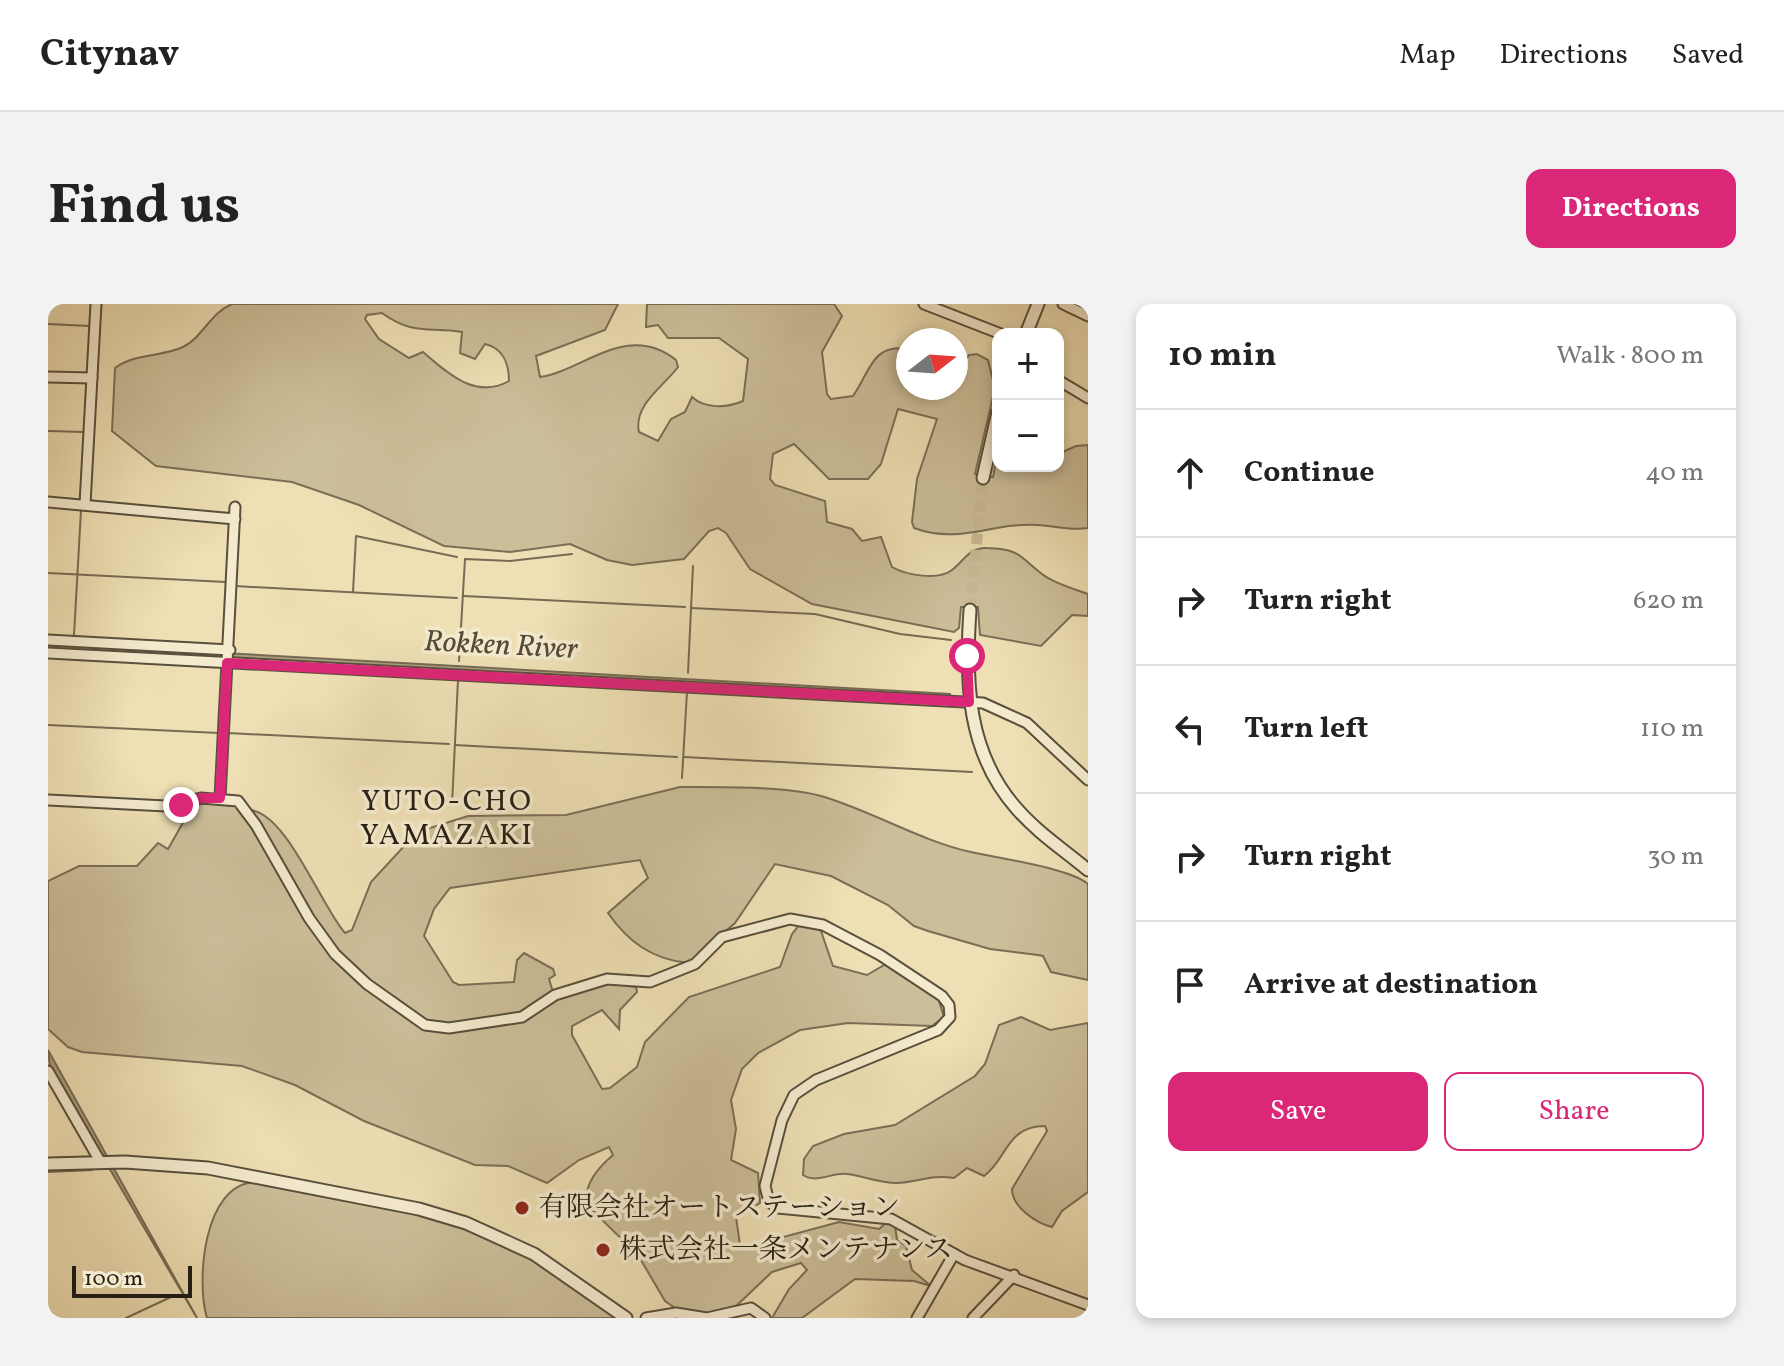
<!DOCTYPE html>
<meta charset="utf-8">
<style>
:root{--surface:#fff;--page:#f2f2f2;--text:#222;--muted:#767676;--line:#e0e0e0;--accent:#db2777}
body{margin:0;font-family:Vollkorn,"Noto Serif JP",serif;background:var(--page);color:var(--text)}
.controls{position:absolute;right:24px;top:24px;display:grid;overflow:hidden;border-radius:16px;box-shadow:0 4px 12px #0003}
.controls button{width:72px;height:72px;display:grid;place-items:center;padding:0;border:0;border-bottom:2px solid var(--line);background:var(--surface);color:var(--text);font:40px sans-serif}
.compass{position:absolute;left:848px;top:24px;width:72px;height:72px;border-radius:50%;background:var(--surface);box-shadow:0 4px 12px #0003;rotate:73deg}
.scale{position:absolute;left:24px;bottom:20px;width:120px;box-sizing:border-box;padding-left:8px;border:4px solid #271f14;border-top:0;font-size:22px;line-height:28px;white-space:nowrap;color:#271f14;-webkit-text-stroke:6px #f4eace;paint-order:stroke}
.stop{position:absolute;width:24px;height:24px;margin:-18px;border:6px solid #db2777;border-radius:50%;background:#fff}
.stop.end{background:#db2777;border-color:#fff;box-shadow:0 2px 8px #0008}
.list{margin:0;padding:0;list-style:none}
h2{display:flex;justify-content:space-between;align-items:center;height:104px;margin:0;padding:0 32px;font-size:34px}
h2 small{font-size:26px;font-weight:400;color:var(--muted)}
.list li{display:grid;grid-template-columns:52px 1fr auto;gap:24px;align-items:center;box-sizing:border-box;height:128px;padding:0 32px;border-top:2px solid var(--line)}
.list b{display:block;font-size:30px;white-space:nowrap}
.list em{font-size:26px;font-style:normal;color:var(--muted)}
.actions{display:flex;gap:16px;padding:24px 32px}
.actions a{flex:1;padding:18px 0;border:2px solid var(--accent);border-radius:16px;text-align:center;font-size:28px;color:var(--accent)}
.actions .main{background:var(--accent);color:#fff}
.icon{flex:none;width:44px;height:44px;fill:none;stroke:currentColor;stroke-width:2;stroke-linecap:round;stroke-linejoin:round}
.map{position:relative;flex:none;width:1040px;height:1014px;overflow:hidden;border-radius:16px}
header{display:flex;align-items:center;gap:48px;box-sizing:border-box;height:112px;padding:0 40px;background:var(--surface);border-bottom:2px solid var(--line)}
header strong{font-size:38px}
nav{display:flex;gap:44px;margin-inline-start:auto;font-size:28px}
.intro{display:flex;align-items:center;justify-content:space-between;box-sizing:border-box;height:192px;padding:0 48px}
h1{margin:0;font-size:56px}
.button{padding:20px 36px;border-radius:16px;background:var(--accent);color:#fff;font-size:28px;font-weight:700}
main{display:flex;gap:48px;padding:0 48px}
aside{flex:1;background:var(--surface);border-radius:16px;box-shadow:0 4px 12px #0003}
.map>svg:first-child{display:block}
.green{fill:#ccbe99;stroke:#7a6e56;stroke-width:2;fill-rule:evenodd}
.water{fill:#aa9e7e;stroke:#766b54;stroke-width:2}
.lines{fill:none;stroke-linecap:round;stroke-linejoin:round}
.stream{stroke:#766b54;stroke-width:2}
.tertiary-tunnel{stroke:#c6b994;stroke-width:11;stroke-dasharray:11 5.5;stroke-linecap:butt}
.minor-casing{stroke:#594f3c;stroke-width:13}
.tertiary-casing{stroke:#594f3c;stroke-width:15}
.minor{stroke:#f4eace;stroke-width:9}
.tertiary{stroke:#f4eace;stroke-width:11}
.route{stroke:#db2777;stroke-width:10}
.poi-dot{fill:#8f2418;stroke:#f4eace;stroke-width:3}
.labels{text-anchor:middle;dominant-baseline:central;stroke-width:7;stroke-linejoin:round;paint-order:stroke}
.poi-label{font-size:28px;fill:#271f14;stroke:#f4eace;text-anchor:start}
.water-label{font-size:30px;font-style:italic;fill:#554b39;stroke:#f4eace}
.neighbourhood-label{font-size:30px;letter-spacing:2px;fill:#271f14;stroke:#f4eace}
</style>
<header>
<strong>Citynav</strong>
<nav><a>Map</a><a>Directions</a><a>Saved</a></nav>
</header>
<div class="intro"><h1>Find us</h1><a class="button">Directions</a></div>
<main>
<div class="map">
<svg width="1040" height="1014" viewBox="0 0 1040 1014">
<rect width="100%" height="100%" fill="#eedfb4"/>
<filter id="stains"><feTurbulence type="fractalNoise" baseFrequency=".0025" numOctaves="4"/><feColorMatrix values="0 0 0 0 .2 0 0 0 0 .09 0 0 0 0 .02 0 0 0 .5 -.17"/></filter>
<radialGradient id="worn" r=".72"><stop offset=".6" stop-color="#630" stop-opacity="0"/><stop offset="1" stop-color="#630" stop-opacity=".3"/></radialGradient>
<!-- green -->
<g class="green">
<path d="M184 0H570L557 26 488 52 492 73C535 67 579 17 628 56L630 63C616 82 585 101 591 128L610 137 623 115 637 108 644 93C657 105 679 104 695 97L700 55 671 34H620L610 21 598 23 599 0H786L794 12 774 48 779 90 783 95 805 92C822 68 824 39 860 45V84H908V63L913 62 921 51 929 50 940 56 947 84 927 170 945 173 950 147V162H1010V150L1028 142 1040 141V224C1022 227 1008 222 990 221 944 218 912 241 866 224L864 218 869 175 889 115 850 105 833 160 820 175H781L746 140 725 150 722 175 727 181 777 197 779 218 804 225 814 237 833 233 844 263C858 271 890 277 904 266 916 257 921 243 939 244 972 245 971 252 994 270 1005 279 1026 285 1040 290V312L1024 311 993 342 932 331 930 303H913L911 324 906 328 764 300 702 265 678 229 670 224 661 227 636 255 584 261 559 256 522 240 462 248 396 242 311 201 244 178 108 162 64 127 67 64C87 49 114 53 135 43 155 33 162 9 184 0ZM334 9C364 31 380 23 414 28L412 49 427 55 437 40C455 44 461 60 461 77 427 96 400 69 375 48L361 54 331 35 317 15 319 11Z"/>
<path d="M632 483C671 483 737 482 773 492 822 506 875 538 923 548 950 554 1021 564 1040 580V676L1003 668 995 652 990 651 942 645 880 627 866 622 840 601 783 572 727 560 687 619 641 659C605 656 580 638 560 609L600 574 592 556 402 584 386 605 376 632 405 678 411 681 466 678 469 656 476 649 505 665 507 671 501 675 505 688 484 707 401 722 377 719 304 664 275 631 201 506C238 507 274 604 297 629L304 626 323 578 369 528 420 512 518 511Z"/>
<path d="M166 499 188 502 196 507 271 634 376 723 480 714 502 697 554 678 588 683 589 688 572 706 571 725 554 706 524 722V731L554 785 562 784 589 763 597 738 641 693 732 663 744 630 752 620 766 621 773 627 785 662 819 671 838 660 890 694 896 713 884 722 800 719 752 726 710 749 694 765 683 796 688 825 683 856 710 869 712 899 688 913 692 941 698 943 791 918 831 925 839 918 847 921 849 936 858 942 864 966 883 982 866 977 807 975 754 1014H724L741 985 759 966 753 959 724 968 686 1004 660 1011 630 1006 617 997 590 951 539 901C535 880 551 863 565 851L561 843 531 856 499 879 460 862 427 861 316 817 247 781 194 762 34 748 20 743 0 725V577L31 562H89L110 539 120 545 145 501Z"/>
<path d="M973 713 1002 726 1040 719V888L1014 907 1004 923C988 919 964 903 964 885L999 827 997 822C958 822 959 856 936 872L919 864 906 874C885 870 869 878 849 879 829 879 817 872 799 870 784 868 769 880 755 871L756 855 765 842 796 830 847 821 927 772 937 760 951 721Z"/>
<path d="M208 878C293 895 382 906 461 944 500 962 534 989 568 1014H159C148 978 155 879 208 878Z"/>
</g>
<!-- water -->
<g class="water">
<polygon points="0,339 902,390 902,394 0,346"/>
<polygon points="0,746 149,1014 2,763"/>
</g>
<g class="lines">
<!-- stream -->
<g class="stream">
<polyline points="0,20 42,22"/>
<polyline points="0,127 36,128"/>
<polyline points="0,269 178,278"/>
<polyline points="187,282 409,294"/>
<polyline points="305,288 308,232 409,253"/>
<polyline points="415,292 637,303"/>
<polyline points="643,304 767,310 852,330 903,336"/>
<polyline points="26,331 33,206"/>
<polyline points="411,357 417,255 462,257 524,250"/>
<polyline points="640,369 645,262"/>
<polyline points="940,396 981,415"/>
<polyline points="986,419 996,428"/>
<polyline points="0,421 171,429"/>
<polyline points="180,429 401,440"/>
<polyline points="407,441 629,453"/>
<polyline points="636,453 924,468"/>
<polyline points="634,474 639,388"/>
<polyline points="177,489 178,462"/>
<polyline points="404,501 410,376"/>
<polyline points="0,854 45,853"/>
<polyline points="0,868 44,866"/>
<polyline points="78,1014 123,993"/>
</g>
<!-- tertiary-tunnel -->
<polyline class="tertiary-tunnel" points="922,306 935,174"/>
<defs>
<g id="minor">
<polyline points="876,0 953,30"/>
<polyline points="1015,0 1040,12"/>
<polyline points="0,73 44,74"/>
<polyline points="1010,76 1040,94"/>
<polyline points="0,198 187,215"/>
<polyline points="37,200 48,0"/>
<polyline points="0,336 182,346"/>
<polyline points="0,349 935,399 979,419 1040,476"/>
<polyline points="172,494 187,203"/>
<polyline points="0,496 118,502 153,494 190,497 208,521 261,614 287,650 319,680 377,721 401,724 474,713 507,691 559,675 602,678 647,660 674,633 742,615 775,621 832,651 894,692 901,701 902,713 890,726 768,776 746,791 734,816 717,882 721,898 730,904 843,915 917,956 1040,1001"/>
<polyline points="0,767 53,859"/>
<polyline points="598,1014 628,1009 659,1014 703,1004 717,1014"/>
<polyline points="869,1014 906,950"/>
<polyline points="925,1014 966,971"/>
</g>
<g id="tertiary">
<polyline points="978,30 990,0"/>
<polyline points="935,174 950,108"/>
<path d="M922 306C917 378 919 449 969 505 990 529 1016 546 1040 566"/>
<polyline points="0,860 77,858 160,864 371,905 418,919 486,950 578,1014"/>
</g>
</defs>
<!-- minor casing -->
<use href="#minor" class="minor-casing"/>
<!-- tertiary casing -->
<use href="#tertiary" class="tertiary-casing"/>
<!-- minor -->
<use href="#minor" class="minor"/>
<!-- tertiary -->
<use href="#tertiary" class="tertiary"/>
</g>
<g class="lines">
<!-- route -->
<polyline class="route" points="133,501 153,494 172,494 179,359 921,398 919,352"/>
</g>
<!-- markers -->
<g class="poi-dot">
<circle cx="474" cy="904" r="8"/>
<circle cx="555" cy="946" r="8"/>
</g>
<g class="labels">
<!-- poi labels -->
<g class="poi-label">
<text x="490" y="904">有限会社オートステーション</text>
<text x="571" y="946">株式会社一条メンテナンス</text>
</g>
<!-- water labels -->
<g class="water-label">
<text transform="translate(453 342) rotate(3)">Rokken River</text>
</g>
<!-- neighbourhood labels -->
<g class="neighbourhood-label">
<text x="399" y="498">YUTO-CHO<tspan x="399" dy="34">YAMAZAKI</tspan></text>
</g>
</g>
<rect width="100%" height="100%" filter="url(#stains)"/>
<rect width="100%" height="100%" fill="url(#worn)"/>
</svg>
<div class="controls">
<button>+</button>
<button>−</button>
</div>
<svg class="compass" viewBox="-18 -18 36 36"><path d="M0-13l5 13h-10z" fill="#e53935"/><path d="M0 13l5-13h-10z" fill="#767676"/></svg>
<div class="scale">100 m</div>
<div class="stop" style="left:919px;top:352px"></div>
<div class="stop end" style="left:133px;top:501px"></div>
</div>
<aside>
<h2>10 min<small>Walk · 800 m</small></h2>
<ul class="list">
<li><svg class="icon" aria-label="ahead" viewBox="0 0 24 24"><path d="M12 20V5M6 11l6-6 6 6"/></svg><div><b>Continue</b></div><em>40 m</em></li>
<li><svg class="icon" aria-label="right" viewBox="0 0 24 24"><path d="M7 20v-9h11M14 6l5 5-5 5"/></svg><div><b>Turn right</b></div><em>620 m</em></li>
<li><svg class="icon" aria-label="left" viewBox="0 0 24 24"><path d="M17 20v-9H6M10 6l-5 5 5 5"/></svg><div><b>Turn left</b></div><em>110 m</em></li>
<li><svg class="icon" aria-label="right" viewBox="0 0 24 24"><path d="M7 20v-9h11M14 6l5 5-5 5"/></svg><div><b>Turn right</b></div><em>30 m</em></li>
<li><svg class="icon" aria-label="arrive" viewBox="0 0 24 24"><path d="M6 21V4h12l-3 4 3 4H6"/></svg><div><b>Arrive at destination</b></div></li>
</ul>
<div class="actions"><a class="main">Save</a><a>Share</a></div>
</aside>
</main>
